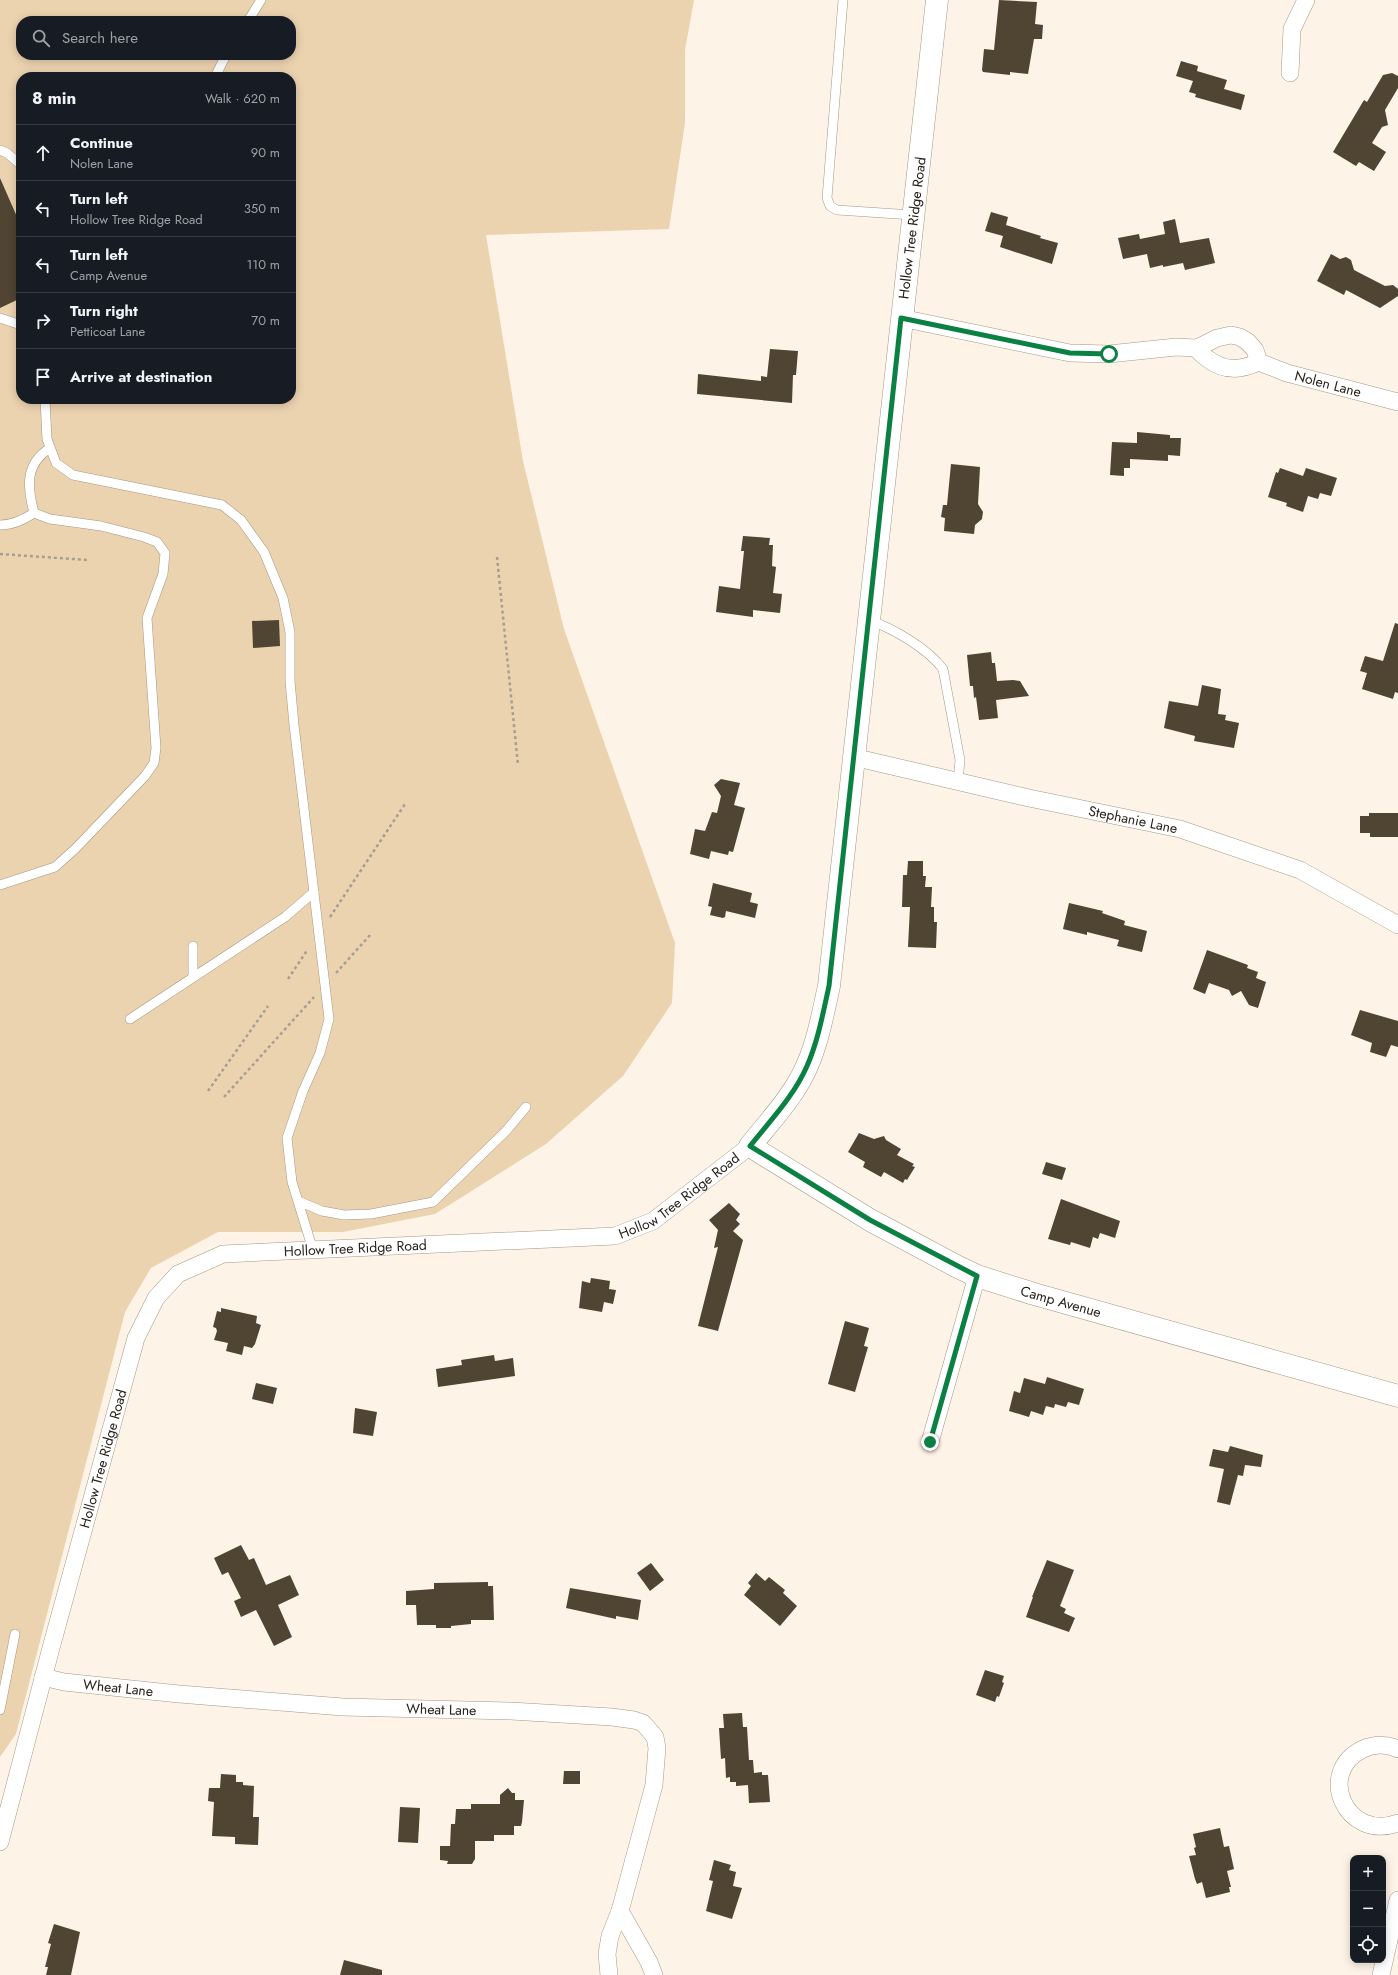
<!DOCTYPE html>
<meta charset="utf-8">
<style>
:root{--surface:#171b24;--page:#242831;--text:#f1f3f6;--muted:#9ea1a6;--line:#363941}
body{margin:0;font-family:Jost,sans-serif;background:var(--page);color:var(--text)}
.controls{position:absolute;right:12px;bottom:12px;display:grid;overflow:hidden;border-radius:8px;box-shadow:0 2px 10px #0003}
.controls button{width:36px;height:36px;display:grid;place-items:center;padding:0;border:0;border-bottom:1px solid var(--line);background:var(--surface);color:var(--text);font:20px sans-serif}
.stop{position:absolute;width:12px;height:12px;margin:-9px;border:3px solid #0b8043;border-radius:50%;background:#fff}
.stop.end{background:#0b8043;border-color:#fff;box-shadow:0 1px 4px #0008}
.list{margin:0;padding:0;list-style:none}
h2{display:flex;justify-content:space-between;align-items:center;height:52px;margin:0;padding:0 16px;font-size:17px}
h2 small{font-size:13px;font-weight:400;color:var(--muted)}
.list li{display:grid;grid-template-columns:26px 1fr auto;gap:12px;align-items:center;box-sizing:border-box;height:56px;padding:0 16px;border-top:1px solid var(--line)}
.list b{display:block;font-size:15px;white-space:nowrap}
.list p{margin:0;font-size:13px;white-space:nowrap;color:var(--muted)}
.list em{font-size:13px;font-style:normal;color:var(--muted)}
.icon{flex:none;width:22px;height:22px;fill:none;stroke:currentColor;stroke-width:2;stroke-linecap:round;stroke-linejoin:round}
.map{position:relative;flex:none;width:1398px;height:1975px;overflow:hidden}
.search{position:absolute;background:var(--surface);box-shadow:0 2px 10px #0003;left:16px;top:16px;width:280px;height:44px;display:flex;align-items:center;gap:10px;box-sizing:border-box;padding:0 14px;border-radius:16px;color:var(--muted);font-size:15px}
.panel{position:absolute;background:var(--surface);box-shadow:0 2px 10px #0003;left:16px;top:72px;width:280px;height:332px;border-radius:16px}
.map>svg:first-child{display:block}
.green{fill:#ecd3b0;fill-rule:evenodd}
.building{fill:#504432}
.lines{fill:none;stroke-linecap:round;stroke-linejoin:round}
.lane-casing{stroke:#a59784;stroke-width:10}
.street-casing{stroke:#a59784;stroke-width:18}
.secondary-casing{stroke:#a59784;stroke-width:23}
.path{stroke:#a69e94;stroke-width:2.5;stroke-dasharray:3 3;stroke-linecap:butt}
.lane{stroke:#fff;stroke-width:9}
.street{stroke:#fff;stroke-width:17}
.secondary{stroke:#fff;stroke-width:22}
.route{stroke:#0b8043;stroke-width:5}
.labels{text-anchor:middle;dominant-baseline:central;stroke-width:4;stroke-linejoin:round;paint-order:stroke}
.street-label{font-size:14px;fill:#27211a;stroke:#fff}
</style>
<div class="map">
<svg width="1398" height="1975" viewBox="0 0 1398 1975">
<rect width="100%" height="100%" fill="#fdf4e7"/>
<!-- green -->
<path class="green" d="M0 0H694L685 50V123L669 229 486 235 523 461 564 629 675 943 672 1003 623 1076 546 1144 435 1214 343 1232H218L151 1268 125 1312 16 1734 0 1757ZM21 21H291V55H21ZM21 77H291V399H21Z"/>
<!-- building -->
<g class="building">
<polygon points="999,0 1037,2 1035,24 1043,25 1042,39 1034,39 1028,74 1010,72 1010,75 983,72 982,70 984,49 994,50"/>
<polygon points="1181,61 1198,66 1197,71 1227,80 1224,89 1245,95 1241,110 1195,97 1196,94 1189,92 1193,81 1176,76"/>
<polygon points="1392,73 1398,76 1398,88 1385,110 1388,125 1382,127 1372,143 1386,152 1374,171 1359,162 1356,166 1333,152 1364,100 1367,102 1383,75"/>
<polygon points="0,178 21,226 21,298 0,308"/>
<polygon points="991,212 1008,217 1006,225 1041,236 1040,238 1058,243 1052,264 1000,247 1003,236 985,231"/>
<polygon points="1175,219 1180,243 1209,238 1215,263 1185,270 1183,263 1163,267 1163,265 1150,268 1147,254 1123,259 1118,238 1139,234 1140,239 1165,234 1163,222"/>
<polygon points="1331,254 1340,259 1346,257 1351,260 1354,270 1385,286 1393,285 1398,289 1398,296 1380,308 1346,290 1344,295 1317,281"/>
<polygon points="770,349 798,351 796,375 793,375 792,403 697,394 698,374 761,381 761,376 767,377"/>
<polygon points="1137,432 1170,435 1170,438 1181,438 1180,456 1168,455 1168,461 1130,459 1130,468 1124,468 1124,476 1110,475 1112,442 1137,443"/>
<polygon points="951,464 980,467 978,504 983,512 982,519 975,525 974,534 944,531 945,518 941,517 943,505 947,505"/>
<polygon points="1280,468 1303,476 1306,468 1337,478 1331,496 1320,493 1318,499 1308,496 1303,512 1286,506 1287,503 1268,497 1276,472 1278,473"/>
<polygon points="743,536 770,538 769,545 773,545 772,566 776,567 773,593 782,594 780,613 753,610 753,617 716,612 719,586 740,589 744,551 741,551"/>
<polygon points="279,620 280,646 253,648 252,621"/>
<polygon points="1395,623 1398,624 1398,693 1395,692 1393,699 1362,689 1367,673 1360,671 1365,656 1383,661"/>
<polygon points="991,652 992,663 995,663 997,681 1013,680 1020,681 1029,696 996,700 998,718 979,720 976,697 974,698 973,686 970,686 967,655"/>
<polygon points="1202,685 1221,689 1218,714 1226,715 1225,720 1239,723 1234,748 1194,741 1195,736 1164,728 1169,701 1198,706"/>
<polygon points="721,779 740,783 734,805 745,808 733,852 729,851 728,855 711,851 709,859 690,854 695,829 705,831 712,812 717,813 721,796 714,785"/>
<polygon points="1369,813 1398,813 1398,837 1370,837 1370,833 1360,833 1360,816 1369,816"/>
<polygon points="908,861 923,861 923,876 926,876 925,887 932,887 931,907 934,907 934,922 937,922 936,948 908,947 910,907 902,907 903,875 907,875"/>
<polygon points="713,883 752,893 750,902 758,904 755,918 726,911 725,917 723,918 710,915 712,907 708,906"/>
<polygon points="1069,903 1103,911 1102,913 1125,921 1124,925 1147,931 1142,952 1117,946 1119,940 1087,932 1087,935 1063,929"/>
<polygon points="1207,950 1248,965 1247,968 1258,972 1256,978 1266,982 1258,1008 1249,1005 1241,991 1232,996 1229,990 1209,983 1205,994 1193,989"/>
<polygon points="1360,1010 1398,1021 1398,1047 1391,1045 1386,1057 1370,1052 1372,1043 1351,1035"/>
<polygon points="859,1133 874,1139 884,1136 886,1140 901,1149 897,1155 914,1164 912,1166 915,1167 907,1180 905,1179 903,1183 884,1172 881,1177 863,1167 865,1162 848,1152"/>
<polygon points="1046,1162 1066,1168 1062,1180 1042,1174"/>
<polygon points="1061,1199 1120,1221 1115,1238 1100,1233 1098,1239 1093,1237 1090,1248 1071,1242 1070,1245 1048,1239"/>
<polygon points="729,1203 740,1214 736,1220 740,1224 733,1231 743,1240 718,1331 698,1326 718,1247 714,1248 718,1230 709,1220"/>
<polygon points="591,1278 610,1281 609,1289 616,1290 613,1304 604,1302 602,1312 579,1308 582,1281 590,1283"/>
<polygon points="221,1308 257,1316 256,1323 261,1325 255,1344 252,1348 244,1346 242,1355 226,1351 228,1343 214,1340 217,1331 216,1328 213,1327 217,1311 221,1312"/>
<polygon points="845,1321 869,1328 864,1346 868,1347 855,1392 828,1384"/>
<polygon points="494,1355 495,1361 513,1358 515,1376 438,1387 436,1369 462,1365 461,1360"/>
<polygon points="1047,1377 1084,1389 1079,1405 1068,1402 1066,1407 1055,1404 1054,1408 1046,1406 1043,1415 1031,1411 1029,1417 1009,1411 1014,1391 1020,1393 1024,1378 1045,1384"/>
<polygon points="256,1383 277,1388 273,1404 252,1399"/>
<polygon points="355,1408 377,1412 373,1436 353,1433"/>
<polygon points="1230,1446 1263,1455 1261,1467 1245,1465 1243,1476 1238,1475 1230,1505 1217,1502 1224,1469 1209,1466 1213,1449 1228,1452"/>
<polygon points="241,1545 249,1560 254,1558 266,1585 290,1575 299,1595 278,1605 292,1637 274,1646 256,1610 241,1617 234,1601 241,1598 228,1572 222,1575 214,1558"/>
<polygon points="1047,1560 1074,1570 1060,1606 1066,1609 1064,1613 1075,1618 1069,1632 1026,1617 1033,1597 1032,1597"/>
<polygon points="651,1563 664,1580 650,1591 637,1573"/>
<polygon points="756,1573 765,1581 769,1577 785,1590 783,1593 797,1606 780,1626 744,1595 751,1586 748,1583"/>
<polygon points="488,1582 488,1586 493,1586 494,1620 471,1620 471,1624 451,1626 451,1628 436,1628 436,1625 417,1625 416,1605 406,1605 406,1591 434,1589 434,1583"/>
<polygon points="570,1588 641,1600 638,1620 616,1616 616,1619 566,1608"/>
<polygon points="985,1670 1004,1676 1002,1682 1004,1683 999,1697 997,1696 995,1702 976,1695"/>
<polygon points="742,1713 743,1727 747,1727 749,1760 753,1760 754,1773 762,1772 762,1775 768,1775 770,1802 749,1803 748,1785 736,1786 736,1782 730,1782 730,1777 726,1778 725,1758 721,1759 719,1728 724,1728 723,1714"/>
<polygon points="564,1771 580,1771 580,1784 563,1784"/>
<polygon points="221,1774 236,1775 236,1782 243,1782 243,1785 254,1786 253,1817 259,1817 258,1845 235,1844 235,1837 212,1836 214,1802 208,1801 209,1788 220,1788"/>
<polygon points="508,1788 512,1793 515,1793 515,1800 524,1800 522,1822 521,1826 514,1826 514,1835 494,1835 494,1841 475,1841 475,1859 472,1864 447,1864 448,1861 440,1860 440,1846 450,1846 451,1824 455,1824 456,1809 471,1809 471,1804 500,1804 500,1795"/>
<polygon points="400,1807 420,1808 418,1843 398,1842"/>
<polygon points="1220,1828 1224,1847 1229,1846 1234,1869 1227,1871 1231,1887 1229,1887 1230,1892 1206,1898 1202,1882 1197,1884 1195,1879 1189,1856 1196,1855 1194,1848 1196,1847 1193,1834"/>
<polygon points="714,1860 731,1865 729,1870 736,1872 733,1886 742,1888 732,1919 706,1911 713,1881 709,1880"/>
<polygon points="54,1924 80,1932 71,1975 46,1975 48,1967 45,1967 51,1944 48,1943"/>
<polygon points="344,1960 382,1970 382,1975 340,1975"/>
</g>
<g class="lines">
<defs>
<g id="lane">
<polyline points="843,0 827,198 830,206 837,210 913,215"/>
<polyline points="248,21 261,0"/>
<polyline points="215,77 226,55"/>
<polyline points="0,150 7,153 21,165"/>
<polyline points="0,318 21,325"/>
<polyline points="45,399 47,439 56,463 73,475 222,505 241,520 264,552 283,598 290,632 290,681 294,725 329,1019 320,1053 303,1091 287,1138 292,1182 313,1250"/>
<path d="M0 525C13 525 23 520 34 513"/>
<path d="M869 620C894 629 927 648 943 669L960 760 958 781"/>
<path d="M0 885 55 867 75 849 145 776 154 763 156 748 147 618 163 574 165 553 157 542 144 537 101 526 50 519 34 513C27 486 25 464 50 448"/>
<polyline points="193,977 193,946"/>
<polyline points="130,1019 285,917 314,892"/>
<polyline points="298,1201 322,1211 344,1215 371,1214 433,1202 506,1131 526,1107"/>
<polyline points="0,1710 15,1634"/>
</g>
<g id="street">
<polyline points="1290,73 1292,29 1306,0"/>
<path id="s1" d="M901 318 1070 353 1109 354 1176 347 1197 348 1217 338 1231 335 1240 337 1248 342 1255 350 1259 362 1287 373 1398 402"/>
<path d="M1197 348C1200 354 1203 355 1208 359 1225 372 1241 370 1259 362"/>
<path id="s2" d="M853 757 1029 798 1180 829 1300 870 1398 925"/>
<polyline points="930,1442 977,1276"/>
<path id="s3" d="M43 1677 64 1682 179 1694 343 1707 511 1711 612 1717 634 1720 643 1723 655 1737 657 1748 654 1785 620 1911 610 1936 607 1954 609 1975"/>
<path d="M1398 1749C1387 1744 1374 1744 1363 1749 1315 1772 1346 1842 1398 1823"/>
<path id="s4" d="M0 1842 51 1648 136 1338 156 1298 178 1274 223 1254 615 1236 653 1221 750 1146"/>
<polyline points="620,1911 649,1962 654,1975"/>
<polyline points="1381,1975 1398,1900"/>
</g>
<g id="secondary">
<path id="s5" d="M937 0 829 986C823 1013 818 1041 807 1066 794 1096 770 1121 750 1146L870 1220 956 1266 977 1276 1034 1294 1398 1396"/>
</g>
</defs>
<!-- lane casing -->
<use href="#lane" class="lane-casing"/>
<!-- street casing -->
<use href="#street" class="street-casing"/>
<!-- secondary casing -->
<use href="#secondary" class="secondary-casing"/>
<!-- path -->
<g class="path">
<polyline points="0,554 88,560"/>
<polyline points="497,557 518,765"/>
<polyline points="330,917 405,804"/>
<polyline points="336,973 371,934"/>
<polyline points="288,979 308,949"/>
<polyline points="208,1091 268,1006"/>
<polyline points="224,1097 314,997"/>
</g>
<!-- lane -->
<use href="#lane" class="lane"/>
<!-- street -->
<use href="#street" class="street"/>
<!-- secondary -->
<use href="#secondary" class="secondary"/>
</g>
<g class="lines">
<!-- route -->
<path class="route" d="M930 1442 977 1276 870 1220 750 1146C770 1121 794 1096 807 1066 818 1041 823 1013 829 986L901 318 1070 353 1109 354"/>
</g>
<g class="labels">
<!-- street labels -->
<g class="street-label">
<text transform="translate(912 228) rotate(-83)">Hollow Tree Ridge Road</text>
<text stroke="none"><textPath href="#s1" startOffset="451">Nolen Lane</textPath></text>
<text stroke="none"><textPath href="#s2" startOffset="287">Stephanie Lane</textPath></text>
<text stroke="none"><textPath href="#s4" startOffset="1117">Hollow Tree Ridge Road</textPath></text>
<text stroke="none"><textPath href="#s4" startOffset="781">Hollow Tree Ridge Road</textPath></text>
<text stroke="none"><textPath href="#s5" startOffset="1523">Camp Avenue</textPath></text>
<text stroke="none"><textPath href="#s4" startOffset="397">Hollow Tree Ridge Road</textPath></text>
<text stroke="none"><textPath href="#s3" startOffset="76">Wheat Lane</textPath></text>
<text stroke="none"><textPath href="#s3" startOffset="400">Wheat Lane</textPath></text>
</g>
</g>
</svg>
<div class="controls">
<button>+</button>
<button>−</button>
<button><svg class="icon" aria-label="locate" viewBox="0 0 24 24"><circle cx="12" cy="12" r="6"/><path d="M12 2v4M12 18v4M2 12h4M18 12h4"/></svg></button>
</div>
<div class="stop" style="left:1109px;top:354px"></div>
<div class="stop end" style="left:930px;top:1442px"></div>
<div class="search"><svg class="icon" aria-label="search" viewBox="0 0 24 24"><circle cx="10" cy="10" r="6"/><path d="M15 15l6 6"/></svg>Search here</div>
<section class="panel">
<h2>8 min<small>Walk · 620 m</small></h2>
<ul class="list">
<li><svg class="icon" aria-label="ahead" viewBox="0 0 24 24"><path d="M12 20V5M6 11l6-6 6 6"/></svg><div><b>Continue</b><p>Nolen Lane</p></div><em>90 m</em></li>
<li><svg class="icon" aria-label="left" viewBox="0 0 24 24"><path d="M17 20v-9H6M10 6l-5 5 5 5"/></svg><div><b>Turn left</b><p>Hollow Tree Ridge Road</p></div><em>350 m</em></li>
<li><svg class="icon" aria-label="left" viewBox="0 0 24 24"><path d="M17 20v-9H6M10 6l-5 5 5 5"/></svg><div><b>Turn left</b><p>Camp Avenue</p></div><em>110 m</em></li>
<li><svg class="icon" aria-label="right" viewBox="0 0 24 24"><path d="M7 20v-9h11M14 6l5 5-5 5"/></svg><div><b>Turn right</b><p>Petticoat Lane</p></div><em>70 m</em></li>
<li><svg class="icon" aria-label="arrive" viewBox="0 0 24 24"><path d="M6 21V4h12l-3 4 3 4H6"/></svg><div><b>Arrive at destination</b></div></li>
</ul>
</section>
</div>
